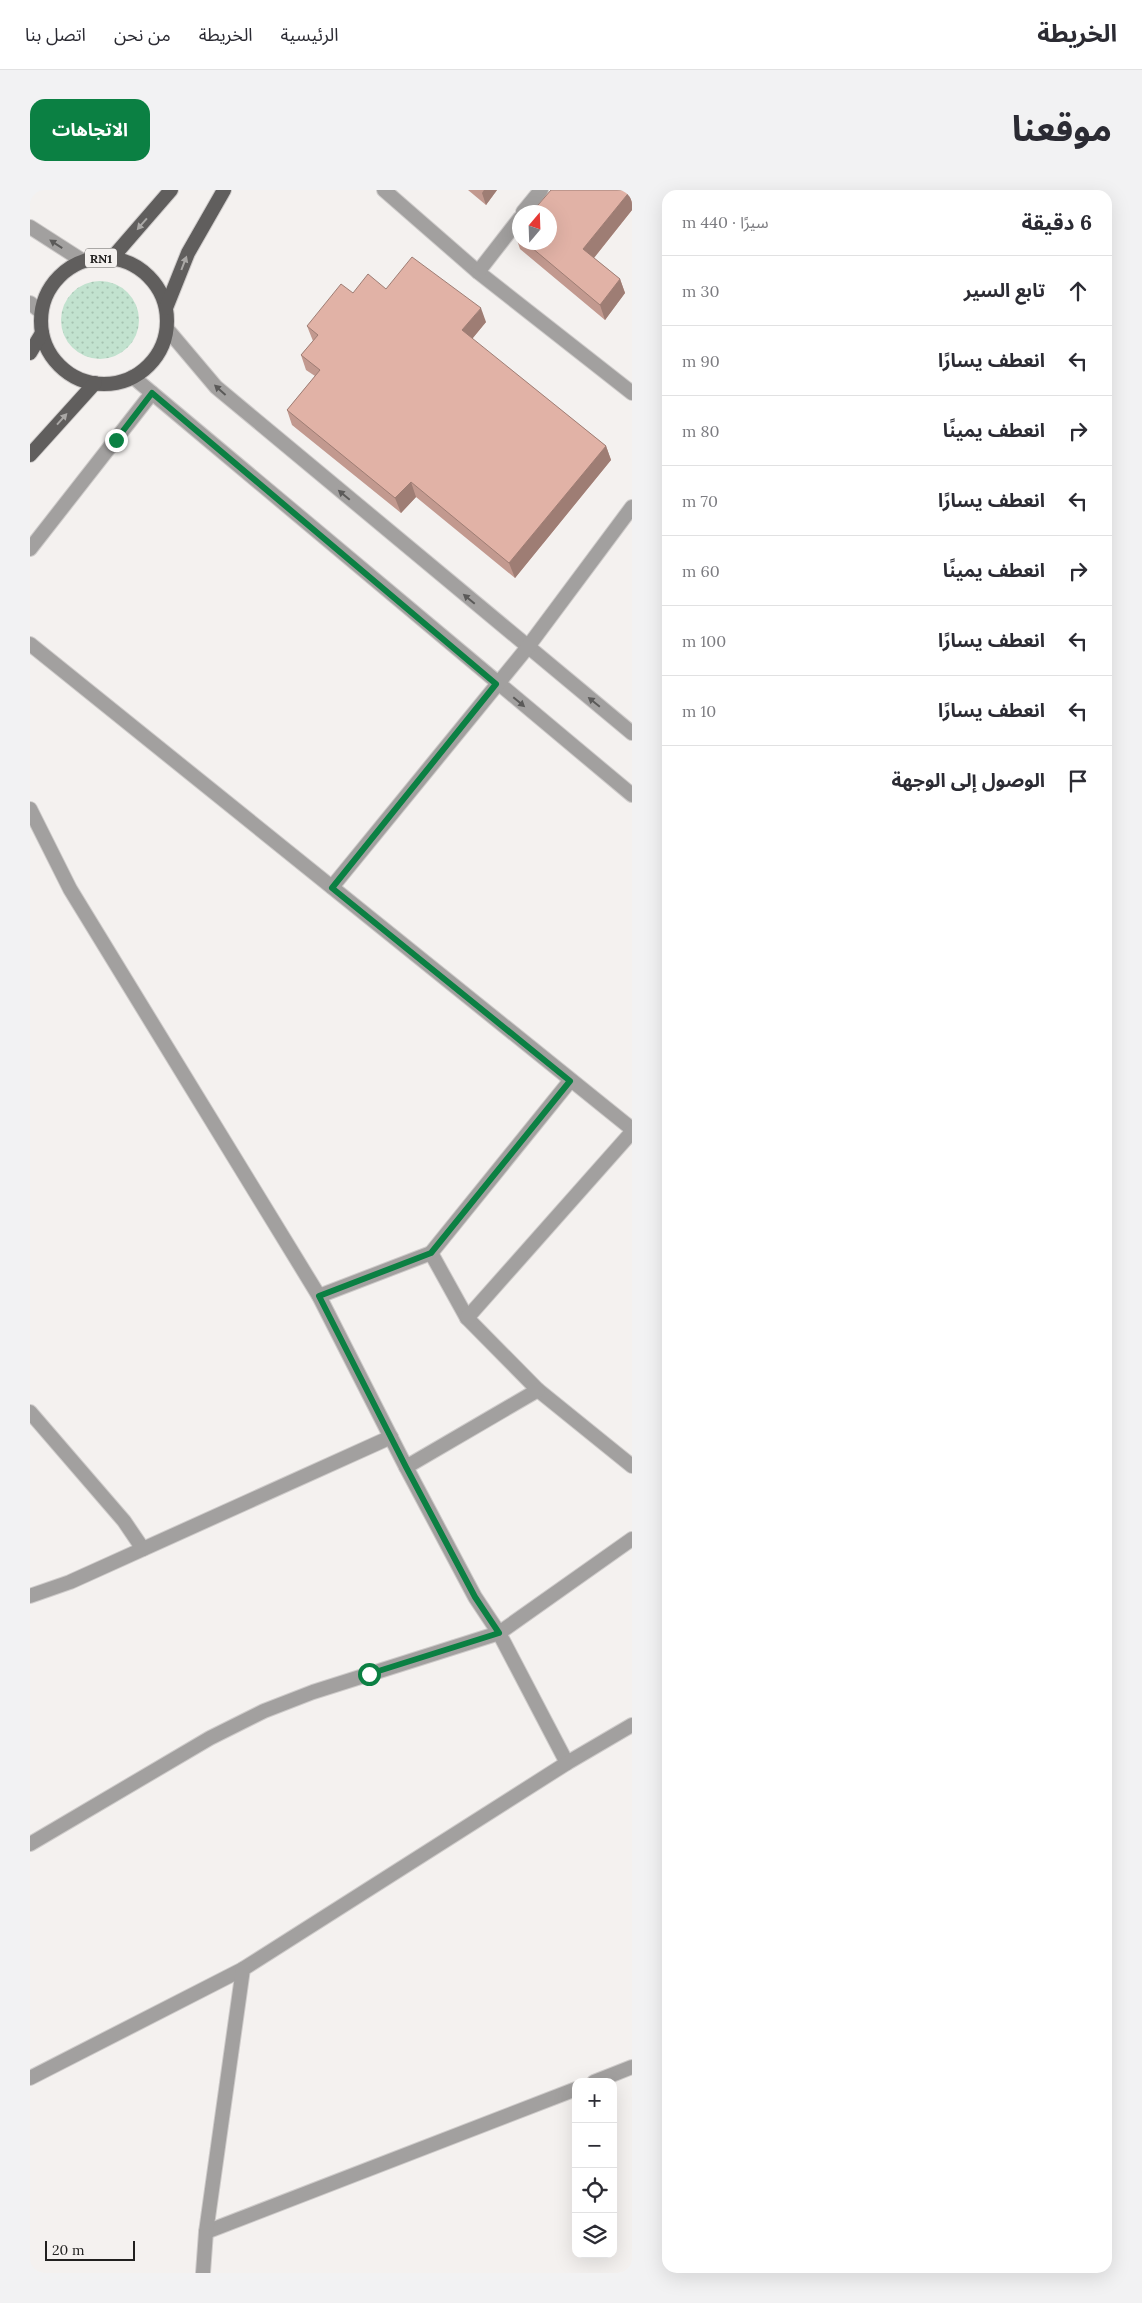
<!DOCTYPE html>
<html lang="ar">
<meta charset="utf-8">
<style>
:root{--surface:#fff;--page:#f2f2f3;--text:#2b2b33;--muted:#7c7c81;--line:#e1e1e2;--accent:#0b8043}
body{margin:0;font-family:Lora,"Noto Sans Arabic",serif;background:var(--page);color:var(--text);direction:rtl}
.controls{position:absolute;right:15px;bottom:15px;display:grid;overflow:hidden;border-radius:10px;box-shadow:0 5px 20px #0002}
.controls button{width:45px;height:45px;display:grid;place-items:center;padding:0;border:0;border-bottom:1px solid var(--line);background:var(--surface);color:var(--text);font:25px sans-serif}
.compass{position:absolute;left:482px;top:15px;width:45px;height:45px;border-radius:50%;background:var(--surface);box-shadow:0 5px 20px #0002;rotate:19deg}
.scale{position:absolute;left:15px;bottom:12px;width:90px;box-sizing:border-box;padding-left:5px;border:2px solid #21201f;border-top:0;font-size:14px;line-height:18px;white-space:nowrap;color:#21201f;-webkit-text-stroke:4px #f4f1ef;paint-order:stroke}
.stop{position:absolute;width:15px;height:15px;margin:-11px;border:4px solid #0b8043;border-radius:50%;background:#fff}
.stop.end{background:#0b8043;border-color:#fff;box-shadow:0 1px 5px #0008}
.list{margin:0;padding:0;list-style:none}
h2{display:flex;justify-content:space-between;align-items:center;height:65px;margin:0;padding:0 20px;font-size:21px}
h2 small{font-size:16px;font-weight:400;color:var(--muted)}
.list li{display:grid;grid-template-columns:32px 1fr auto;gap:15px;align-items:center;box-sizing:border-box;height:70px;padding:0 20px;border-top:1px solid var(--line)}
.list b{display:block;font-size:19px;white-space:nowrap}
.list em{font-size:16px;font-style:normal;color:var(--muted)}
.icon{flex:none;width:28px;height:28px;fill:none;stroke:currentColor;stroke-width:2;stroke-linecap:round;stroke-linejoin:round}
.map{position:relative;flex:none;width:602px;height:2083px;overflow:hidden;direction:ltr;border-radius:15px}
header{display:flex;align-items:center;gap:30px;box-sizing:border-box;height:70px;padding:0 25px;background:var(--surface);border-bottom:1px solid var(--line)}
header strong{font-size:24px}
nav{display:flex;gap:28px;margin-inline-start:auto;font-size:18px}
.intro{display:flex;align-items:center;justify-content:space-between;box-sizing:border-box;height:120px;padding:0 30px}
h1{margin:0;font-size:35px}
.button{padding:12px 22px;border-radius:15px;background:var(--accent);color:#fff;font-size:18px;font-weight:700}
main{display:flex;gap:30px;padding:0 30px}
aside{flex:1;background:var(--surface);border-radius:15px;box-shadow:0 5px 20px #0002}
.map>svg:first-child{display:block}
.grass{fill:url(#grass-dots)}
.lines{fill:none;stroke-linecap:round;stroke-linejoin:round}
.minor-casing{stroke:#cecbca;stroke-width:16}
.tertiary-casing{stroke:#cecbca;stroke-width:16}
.primary-casing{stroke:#cecbca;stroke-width:16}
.minor{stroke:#a2a09f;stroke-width:14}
.tertiary{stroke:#a2a09f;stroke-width:14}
.primary{stroke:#605e5d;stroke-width:14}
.wall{fill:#c2998f}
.shaded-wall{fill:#9e7d74}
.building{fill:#e1b2a6;stroke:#9e7d74}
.oneway{fill:#aaa8a6}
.oneway2{fill:#5b5a59}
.route{stroke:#0b8043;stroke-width:6}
.labels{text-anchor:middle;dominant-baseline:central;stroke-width:4.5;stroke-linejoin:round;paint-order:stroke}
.shield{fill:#f4f1ef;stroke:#605f5d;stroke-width:1}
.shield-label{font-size:12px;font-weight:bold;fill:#21201f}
</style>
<header>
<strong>الخريطة</strong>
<nav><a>الرئيسية</a><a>الخريطة</a><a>من نحن</a><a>اتصل بنا</a></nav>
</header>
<div class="intro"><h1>موقعنا</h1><a class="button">الاتجاهات</a></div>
<main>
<aside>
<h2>6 دقيقة<small>سيرًا · 440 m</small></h2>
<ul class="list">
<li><svg class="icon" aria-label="ahead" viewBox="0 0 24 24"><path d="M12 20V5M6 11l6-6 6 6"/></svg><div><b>تابع السير</b></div><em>30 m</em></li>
<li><svg class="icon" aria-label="left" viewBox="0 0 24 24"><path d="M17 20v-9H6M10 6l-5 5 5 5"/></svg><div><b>انعطف يسارًا</b></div><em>90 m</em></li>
<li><svg class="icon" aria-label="right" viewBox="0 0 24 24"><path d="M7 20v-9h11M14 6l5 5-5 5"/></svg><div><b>انعطف يمينًا</b></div><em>80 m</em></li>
<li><svg class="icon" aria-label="left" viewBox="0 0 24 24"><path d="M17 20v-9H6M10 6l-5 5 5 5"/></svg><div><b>انعطف يسارًا</b></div><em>70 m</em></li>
<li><svg class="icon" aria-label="right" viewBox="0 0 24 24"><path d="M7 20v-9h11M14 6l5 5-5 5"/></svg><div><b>انعطف يمينًا</b></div><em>60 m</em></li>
<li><svg class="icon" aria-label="left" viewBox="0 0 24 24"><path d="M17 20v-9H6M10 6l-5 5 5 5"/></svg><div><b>انعطف يسارًا</b></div><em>100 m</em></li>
<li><svg class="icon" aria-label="left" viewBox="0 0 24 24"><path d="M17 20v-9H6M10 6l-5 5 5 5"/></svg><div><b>انعطف يسارًا</b></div><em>10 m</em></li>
<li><svg class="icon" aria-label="arrive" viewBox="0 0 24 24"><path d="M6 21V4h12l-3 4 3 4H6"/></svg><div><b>الوصول إلى الوجهة</b></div></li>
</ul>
</aside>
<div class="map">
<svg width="602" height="2083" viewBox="0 0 602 2083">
<defs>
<pattern id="grass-dots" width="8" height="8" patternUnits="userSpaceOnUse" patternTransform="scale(1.25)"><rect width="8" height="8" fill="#c2e2cf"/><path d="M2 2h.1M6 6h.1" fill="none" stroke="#a6c2b1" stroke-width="1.8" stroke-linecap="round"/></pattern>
</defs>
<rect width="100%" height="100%" fill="#f4f1ef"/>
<!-- grass -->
<circle class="grass" cx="70" cy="130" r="39"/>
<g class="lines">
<defs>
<g id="minor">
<polyline points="354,0 448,82 602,203"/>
<polyline points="493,22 511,0"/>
<polyline points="448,82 490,28"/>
<polyline points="137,139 186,197 602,543"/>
<polyline points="103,187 602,605"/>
<polyline points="0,359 122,203"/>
<polyline points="0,454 602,939"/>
<polyline points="0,619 40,699 289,1106 376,1277 445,1407 469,1443 537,1573"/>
<polyline points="302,697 497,458 602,317"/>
<polyline points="401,1063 540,891"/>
<polyline points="289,1106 401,1063 437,1128 508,1200 602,1276"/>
<polyline points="437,1128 602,942"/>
<polyline points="0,1222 94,1331 113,1359"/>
<polyline points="376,1277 508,1200"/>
<polyline points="0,1406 40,1392 361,1247"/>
<polyline points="0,1654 180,1548 234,1521 283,1502 469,1443 602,1349"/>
<polyline points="0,1888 213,1779"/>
<polyline points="564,1892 602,1877"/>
<polyline points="176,2042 546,1899"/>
<polyline points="173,2083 176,2042 213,1779 537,1573 602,1535"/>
</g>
<g id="tertiary">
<polyline points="0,37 53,71"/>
<polyline points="0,113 11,122"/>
</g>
<g id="primary">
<polyline points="82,68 141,0"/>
<circle cx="74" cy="131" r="63"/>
<polyline points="136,118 158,63 194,0"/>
<polyline points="0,163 12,143"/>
<polyline points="0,265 65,193"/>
</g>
</defs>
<!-- minor casing -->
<use href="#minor" class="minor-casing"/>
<!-- tertiary casing -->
<use href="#tertiary" class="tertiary-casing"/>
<!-- primary casing -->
<use href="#primary" class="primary-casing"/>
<!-- minor -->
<use href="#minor" class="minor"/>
<!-- tertiary -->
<use href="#tertiary" class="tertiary"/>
<!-- primary -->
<use href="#primary" class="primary"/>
</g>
<!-- wall -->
<g class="wall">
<polygon points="438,0 467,0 456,15"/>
<polygon points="602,0 602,20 564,68 590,89 595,103 575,130 490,59 485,44 490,38 490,52 520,52"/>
<polygon points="356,99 456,132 442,149 576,256 581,270 485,388 386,307 371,323 262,235 257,220 285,186 276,180 271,165 283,151 277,136 323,103"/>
</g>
<!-- shaded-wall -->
<g class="shaded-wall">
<polygon points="454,0 467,0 456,15 452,3"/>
<polygon points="601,0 602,0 602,20 559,74 553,59"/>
<polygon points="590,89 595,103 575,130 570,115"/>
<polygon points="451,118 456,132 437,155 432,140"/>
<polygon points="576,256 581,270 485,388 479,373"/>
<polygon points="381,292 386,307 371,323 365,308"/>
</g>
<!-- building -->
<g class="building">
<polygon points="521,0 601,0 553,59 590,89 570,115 495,52 520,52 520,22 502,22"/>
<polygon points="490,38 490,48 485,44"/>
<polygon points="382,67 451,118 432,140 576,256 479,373 381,292 365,308 257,220 290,180 271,165 288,145 277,136 311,94 323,103 338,84 356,99"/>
</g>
<!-- one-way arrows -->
<defs><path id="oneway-solid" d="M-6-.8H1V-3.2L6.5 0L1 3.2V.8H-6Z" transform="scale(1.25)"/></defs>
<g class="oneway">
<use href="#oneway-solid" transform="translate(112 34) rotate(131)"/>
<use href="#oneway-solid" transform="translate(154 73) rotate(-69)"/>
<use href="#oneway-solid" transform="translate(32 229) rotate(-48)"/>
</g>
<g class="oneway2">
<use href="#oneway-solid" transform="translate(26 54) rotate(-147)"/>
<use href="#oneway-solid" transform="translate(190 200) rotate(-138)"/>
<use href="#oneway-solid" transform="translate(314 305) rotate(-140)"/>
<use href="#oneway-solid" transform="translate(439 409) rotate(-140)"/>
<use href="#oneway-solid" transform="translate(489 512) rotate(40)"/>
<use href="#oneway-solid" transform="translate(564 512) rotate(-141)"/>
</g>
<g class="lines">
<!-- route -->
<polyline class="route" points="86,250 122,203 466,494 302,698 540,891 401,1063 289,1106 376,1277 445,1407 469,1443 339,1484"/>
</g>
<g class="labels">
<!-- shield labels -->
<rect class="shield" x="55" y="58.5" width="32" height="19" rx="4"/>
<g class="shield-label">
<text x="71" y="68">RN1</text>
</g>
</g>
</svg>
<div class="controls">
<button>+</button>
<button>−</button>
<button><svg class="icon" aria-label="locate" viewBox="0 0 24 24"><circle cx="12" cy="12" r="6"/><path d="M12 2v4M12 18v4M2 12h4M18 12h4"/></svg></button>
<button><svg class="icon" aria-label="layers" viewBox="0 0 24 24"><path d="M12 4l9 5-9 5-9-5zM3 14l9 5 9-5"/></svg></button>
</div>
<svg class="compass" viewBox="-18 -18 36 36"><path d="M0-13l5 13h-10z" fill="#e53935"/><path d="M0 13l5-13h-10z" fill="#7c7c81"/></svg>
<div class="scale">20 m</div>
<div class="stop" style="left:339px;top:1484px"></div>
<div class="stop end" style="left:86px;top:250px"></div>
</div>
</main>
